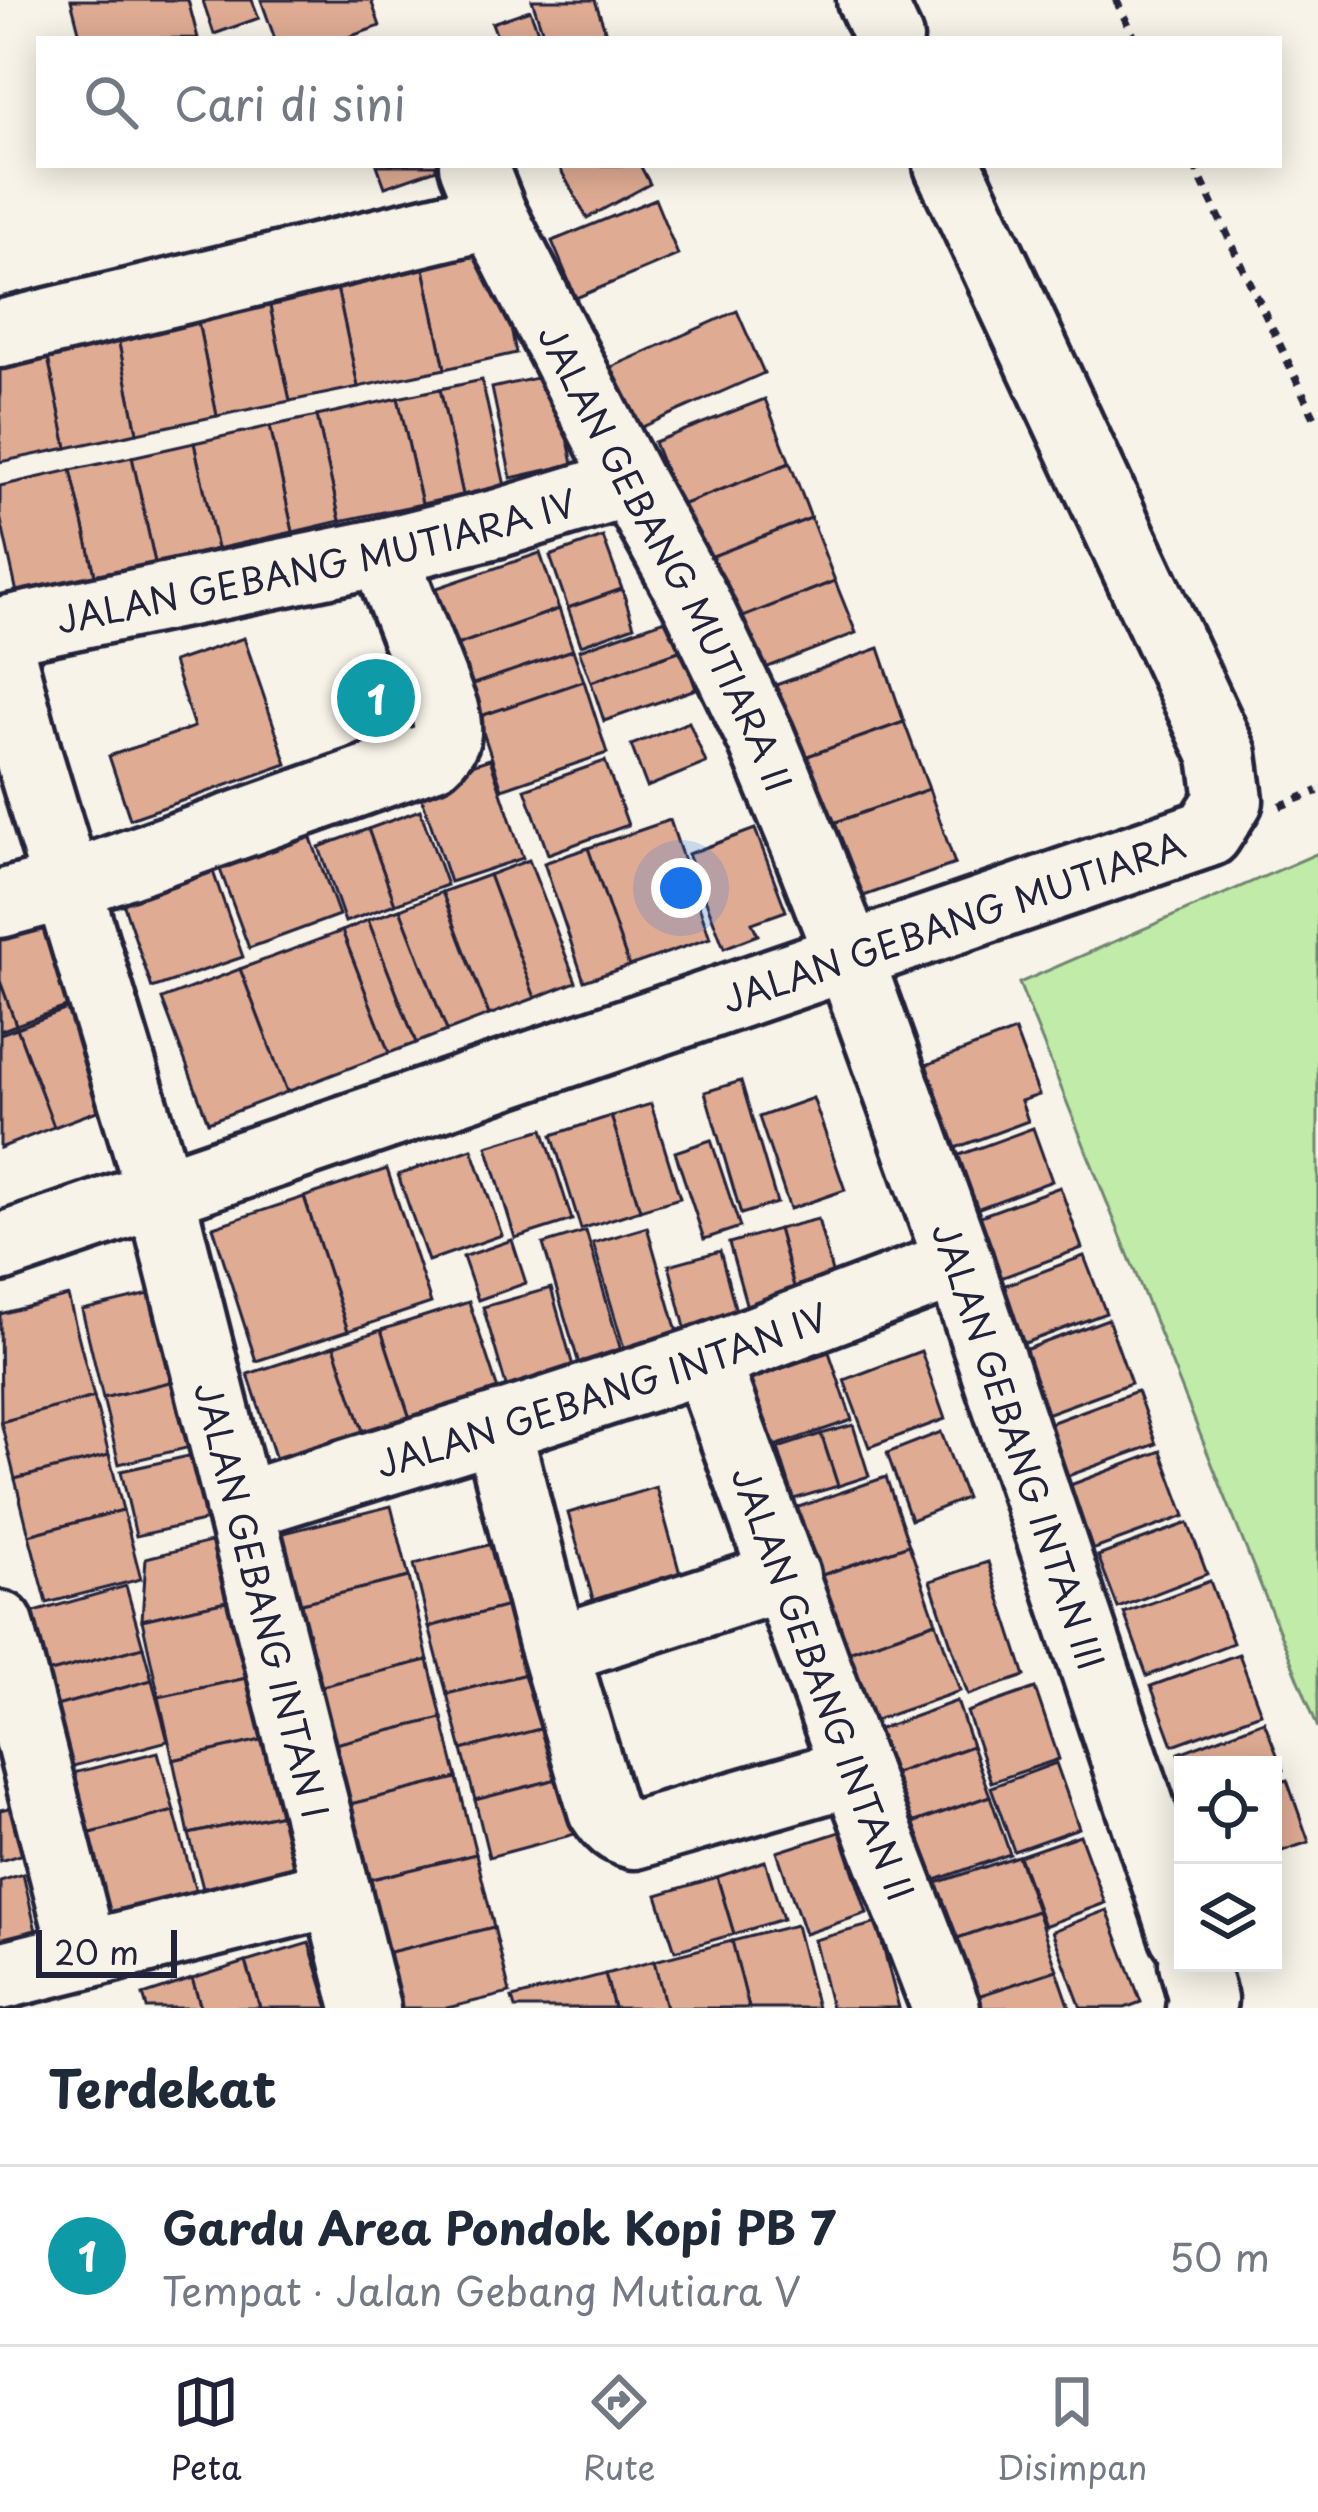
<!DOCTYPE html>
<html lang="id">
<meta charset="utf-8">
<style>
:root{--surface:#fff;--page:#f6f6f7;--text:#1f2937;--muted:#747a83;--line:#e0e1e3;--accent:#22223b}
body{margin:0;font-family:"Playpen Sans",sans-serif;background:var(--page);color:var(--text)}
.controls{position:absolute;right:36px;bottom:36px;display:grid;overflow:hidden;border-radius:0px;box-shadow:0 6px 30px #0003}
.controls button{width:108px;height:108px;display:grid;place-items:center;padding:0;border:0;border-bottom:3px solid var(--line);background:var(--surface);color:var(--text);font:60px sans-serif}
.scale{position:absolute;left:36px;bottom:30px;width:141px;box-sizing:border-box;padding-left:12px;border:6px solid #22223b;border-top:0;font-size:33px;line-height:42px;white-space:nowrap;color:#22223b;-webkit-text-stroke:9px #f7f3e8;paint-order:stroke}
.you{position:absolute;left:681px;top:888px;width:42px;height:42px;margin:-30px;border:9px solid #fff;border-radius:50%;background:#1a73e8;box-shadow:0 0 0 18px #1a73e833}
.badge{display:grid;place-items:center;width:78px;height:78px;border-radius:50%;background:var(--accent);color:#fff;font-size:39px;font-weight:700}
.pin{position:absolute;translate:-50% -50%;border:6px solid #fff;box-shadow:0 3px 12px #0006}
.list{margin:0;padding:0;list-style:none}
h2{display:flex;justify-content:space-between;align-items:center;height:156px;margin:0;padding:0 48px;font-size:51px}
h2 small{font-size:39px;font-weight:400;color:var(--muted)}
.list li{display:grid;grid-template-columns:78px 1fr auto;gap:36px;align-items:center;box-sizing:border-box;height:180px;padding:0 48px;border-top:3px solid var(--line)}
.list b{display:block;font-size:45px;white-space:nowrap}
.list p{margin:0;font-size:39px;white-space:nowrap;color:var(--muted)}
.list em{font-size:39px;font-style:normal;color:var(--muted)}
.icon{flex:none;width:66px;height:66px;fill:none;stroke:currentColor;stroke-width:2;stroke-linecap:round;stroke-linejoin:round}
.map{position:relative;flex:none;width:1318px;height:2008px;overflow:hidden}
.search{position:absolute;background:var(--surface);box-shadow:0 6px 30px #0003;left:36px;right:36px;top:36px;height:132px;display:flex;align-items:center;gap:30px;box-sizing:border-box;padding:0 42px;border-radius:0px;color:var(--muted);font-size:45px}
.sheet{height:336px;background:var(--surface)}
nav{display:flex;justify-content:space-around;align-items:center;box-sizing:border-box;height:168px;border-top:3px solid var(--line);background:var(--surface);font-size:33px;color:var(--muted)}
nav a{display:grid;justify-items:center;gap:6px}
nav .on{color:var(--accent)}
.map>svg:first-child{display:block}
.green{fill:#c0eba8;stroke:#718672;stroke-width:3}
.building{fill:#dfab93;stroke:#22223b;stroke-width:3}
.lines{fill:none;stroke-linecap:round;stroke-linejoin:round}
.minor-casing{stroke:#22223b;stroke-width:75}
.path{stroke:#22223b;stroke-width:8;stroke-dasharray:9 9;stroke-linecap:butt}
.minor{stroke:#f7f3e8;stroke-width:66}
.labels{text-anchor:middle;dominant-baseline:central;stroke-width:9;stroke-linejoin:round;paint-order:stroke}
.street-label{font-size:36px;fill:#22223b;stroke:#f7f3e8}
</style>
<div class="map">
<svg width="1318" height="2008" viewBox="0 0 1318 2008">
<rect width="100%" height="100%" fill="#f7f3e8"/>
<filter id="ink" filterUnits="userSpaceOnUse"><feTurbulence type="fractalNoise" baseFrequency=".00833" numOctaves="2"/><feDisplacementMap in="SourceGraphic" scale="24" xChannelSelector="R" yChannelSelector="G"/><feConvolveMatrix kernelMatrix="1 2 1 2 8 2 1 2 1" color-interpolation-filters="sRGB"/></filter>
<g filter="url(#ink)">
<!-- green -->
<polygon class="green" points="1318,853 1318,1728 1019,983"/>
<!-- building -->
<g class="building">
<polygon points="71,0 188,0 198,38 81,39"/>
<polygon points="206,0 252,0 259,18 214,34 203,1"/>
<polygon points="261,0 371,0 380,26 343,39 275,39"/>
<polygon points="532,0 595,0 608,39 545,39"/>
<polygon points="530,10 541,39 498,39 492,23"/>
<polygon points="377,165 435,165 437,169 385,187"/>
<polygon points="558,165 640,165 650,184 587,218"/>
<polygon points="655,199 678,255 576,298 552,241"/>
<polygon points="495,249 516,353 445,369 423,264"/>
<polygon points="423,264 445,369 358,387 336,283"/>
<polygon points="336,283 358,387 290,401 268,297"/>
<polygon points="268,297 290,401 217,416 196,312"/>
<polygon points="737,311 764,373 633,431 605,370"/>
<polygon points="196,312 217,416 137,433 116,329"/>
<polygon points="116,329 137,433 67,448 45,344"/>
<polygon points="45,344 67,448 0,462 0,353"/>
<polygon points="554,374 573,464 511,478 492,388"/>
<polygon points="482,380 505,486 463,495 440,389"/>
<polygon points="440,389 463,495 422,504 398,398"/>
<polygon points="398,398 422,504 340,521 317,416"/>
<polygon points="765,399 790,463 679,506 654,442"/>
<polygon points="317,416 340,521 293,532 270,426"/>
<polygon points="270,426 293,532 217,549 194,443"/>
<polygon points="194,443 217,549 155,563 132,457"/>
<polygon points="132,457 155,563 95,575 71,470"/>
<polygon points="790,463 811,518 700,561 679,506"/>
<polygon points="71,470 95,575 17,593 0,516 0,486"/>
<polygon points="811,518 835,581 725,624 700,561"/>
<polygon points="603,537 622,589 568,608 550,556"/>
<polygon points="540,553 559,609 454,646 434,589"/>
<polygon points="835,581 856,633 745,676 725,624"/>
<polygon points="622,589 634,626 581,645 568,608"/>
<polygon points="559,609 573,650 468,686 454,646"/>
<polygon points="671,618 682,650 591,682 579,650"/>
<polygon points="244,638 287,764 130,819 109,756 194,727 173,662"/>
<polygon points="879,648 904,722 788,763 762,690"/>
<polygon points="573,650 584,681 478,717 468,686"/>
<polygon points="682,650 696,689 604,721 591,682"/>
<polygon points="388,676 399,708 365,719 354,688"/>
<polygon points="584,681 607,753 502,789 478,717"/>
<polygon points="689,722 706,763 647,787 631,745"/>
<polygon points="904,722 929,789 811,831 788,763"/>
<polygon points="490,759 523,858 450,882 417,783"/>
<polygon points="605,761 628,825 548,854 525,789"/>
<polygon points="929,789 955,864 838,905 811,831"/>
<polygon points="420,810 447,885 395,904 368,829"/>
<polygon points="670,820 710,938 629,966 588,848"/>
<polygon points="368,829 395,904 345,922 319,847"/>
<polygon points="755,829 786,911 752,923 758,935 724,948 688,854"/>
<polygon points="308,830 339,915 249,948 218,864"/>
<polygon points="588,848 629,966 584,981 544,863"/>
<polygon points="529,860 576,982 535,998 489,875"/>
<polygon points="210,863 243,957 152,988 120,894"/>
<polygon points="489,875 535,998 489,1015 442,892"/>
<polygon points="442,892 489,1015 447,1031 400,909"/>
<polygon points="49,907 83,1001 16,1025 0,981 0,924"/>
<polygon points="400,909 447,1031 416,1043 368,920"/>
<polygon points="368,920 416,1043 389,1053 342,931"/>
<polygon points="342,931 389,1053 287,1092 240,969"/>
<polygon points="240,969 287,1092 208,1122 162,999"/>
<polygon points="0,981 16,1025 0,1031"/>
<polygon points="83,1003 121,1102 54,1127 17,1028"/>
<polygon points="17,1028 54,1127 0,1148 0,1034"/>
<polygon points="1015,1031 1039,1095 1021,1101 1028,1121 942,1153 921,1096 936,1091 926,1065"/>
<polygon points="741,1081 777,1203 741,1214 705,1092"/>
<polygon points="813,1098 845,1190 790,1209 759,1117"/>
<polygon points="651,1104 680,1198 640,1210 611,1116"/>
<polygon points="611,1116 640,1210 581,1229 552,1135"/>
<polygon points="1033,1128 1052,1181 963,1214 943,1161"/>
<polygon points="543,1129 572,1220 515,1238 487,1146"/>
<polygon points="711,1140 740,1227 704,1239 675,1152"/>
<polygon points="472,1149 502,1235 428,1261 398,1175"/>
<polygon points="387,1169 431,1303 348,1331 304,1197"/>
<polygon points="1060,1187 1082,1248 998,1279 975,1218"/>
<polygon points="304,1197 348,1331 256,1361 213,1227"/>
<polygon points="818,1219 838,1295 799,1305 778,1229"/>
<polygon points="647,1227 682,1349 629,1365 593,1243"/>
<polygon points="778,1229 799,1305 750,1318 729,1243"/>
<polygon points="586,1231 627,1371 585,1384 543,1244"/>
<polygon points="512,1240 526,1283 478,1300 463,1257"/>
<polygon points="720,1251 742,1334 690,1347 669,1265"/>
<polygon points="1084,1256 1106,1313 1017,1346 995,1289"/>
<polygon points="551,1288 578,1384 511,1403 483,1307"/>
<polygon points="162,1291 183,1379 103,1398 82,1310"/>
<polygon points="68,1296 94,1397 1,1422 0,1314"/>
<polygon points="469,1302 505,1411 417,1440 381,1330"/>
<polygon points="1108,1319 1131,1383 1035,1418 1011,1355"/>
<polygon points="381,1330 417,1440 371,1455 334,1346"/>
<polygon points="334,1346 371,1455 284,1484 248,1374"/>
<polygon points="921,1351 945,1419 869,1447 844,1380"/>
<polygon points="829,1352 852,1420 760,1451 738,1383"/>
<polygon points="183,1379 199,1445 119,1464 103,1398"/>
<polygon points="1137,1391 1156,1444 1065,1477 1045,1425"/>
<polygon points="94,1397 109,1455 15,1479 1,1422"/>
<polygon points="853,1425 869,1476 838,1486 821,1434"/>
<polygon points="941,1432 966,1498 911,1520 887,1453"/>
<polygon points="821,1434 838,1486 794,1499 778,1448"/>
<polygon points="1161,1451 1185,1516 1089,1551 1065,1487"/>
<polygon points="202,1453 217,1518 136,1536 121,1471"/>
<polygon points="109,1455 123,1510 29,1535 15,1479"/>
<polygon points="886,1477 909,1545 808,1580 784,1512"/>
<polygon points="656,1487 687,1599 600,1623 568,1513"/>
<polygon points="391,1506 409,1577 293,1605 276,1535"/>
<polygon points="123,1510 141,1579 47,1603 29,1535"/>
<polygon points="1188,1523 1207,1574 1118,1608 1098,1556"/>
<polygon points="226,1538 240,1598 142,1620 146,1558"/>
<polygon points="500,1542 516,1604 429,1627 414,1564"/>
<polygon points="909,1545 936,1622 834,1657 808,1580"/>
<polygon points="988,1562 1025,1676 968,1695 930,1581"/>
<polygon points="409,1577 428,1660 314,1688 293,1605"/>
<polygon points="1210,1581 1233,1643 1147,1676 1124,1613"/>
<polygon points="126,1586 143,1647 40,1675 24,1615"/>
<polygon points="240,1598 256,1676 159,1697 142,1620"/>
<polygon points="516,1604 534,1672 447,1694 429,1627"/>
<polygon points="936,1622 960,1691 858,1726 834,1657"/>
<polygon points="143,1647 152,1680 49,1708 40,1675"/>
<polygon points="1239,1654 1261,1713 1173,1745 1151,1686"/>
<polygon points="428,1660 442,1718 327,1746 314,1688"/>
<polygon points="534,1672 547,1727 462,1750 447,1694"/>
<polygon points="256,1676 270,1738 173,1760 159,1697"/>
<polygon points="152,1680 168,1741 66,1768 49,1708"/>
<polygon points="1035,1688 1059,1759 991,1782 967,1712"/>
<polygon points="957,1701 972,1746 887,1776 871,1732"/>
<polygon points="442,1718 457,1778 342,1806 327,1746"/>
<polygon points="1264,1721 1283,1770 1273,1774 1273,1765 1184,1765 1179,1753"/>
<polygon points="547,1727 561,1778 475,1800 462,1750"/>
<polygon points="270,1738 287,1813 189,1834 173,1760"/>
<polygon points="972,1746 990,1796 904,1826 887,1776"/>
<polygon points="158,1752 174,1811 80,1836 61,1776"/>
<polygon points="1056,1763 1079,1828 1014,1851 991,1787"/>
<polygon points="457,1778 476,1854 360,1882 342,1806"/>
<polygon points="561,1778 575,1834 489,1857 475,1800"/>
<polygon points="1287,1780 1309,1842 1273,1854 1273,1785"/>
<polygon points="990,1796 1010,1854 924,1884 904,1826"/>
<polygon points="13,1807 26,1853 0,1861 0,1810"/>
<polygon points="174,1811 198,1900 106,1924 80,1836"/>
<polygon points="287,1813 301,1882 207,1904 189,1834"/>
<polygon points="840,1832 867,1913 805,1934 777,1852"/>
<polygon points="1080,1835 1105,1903 1044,1926 1019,1856"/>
<polygon points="476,1854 494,1927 378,1955 360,1882"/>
<polygon points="1018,1856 1037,1911 955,1939 936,1883"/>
<polygon points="765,1861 783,1919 734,1934 717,1877"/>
<polygon points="23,1874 39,1944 0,1956 0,1881"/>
<polygon points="717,1877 734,1934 675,1951 657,1895"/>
<polygon points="1107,1910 1141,2002 1125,2008 1081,2008 1052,1931"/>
<polygon points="1037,1911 1057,1970 975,1997 955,1939"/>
<polygon points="877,1923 899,2008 831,2008 814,1940"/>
<polygon points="796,1925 817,2008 749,2008 732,1941"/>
<polygon points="494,1927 510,1993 447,2008 391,2008 378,1955"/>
<polygon points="732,1941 749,2008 666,2008 654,1961"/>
<polygon points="309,1943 329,2008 260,2008 246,1962"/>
<polygon points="654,1961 666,2008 614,2008 605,1974"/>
<polygon points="246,1962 260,2008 201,2008 192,1979"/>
<polygon points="1057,1970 1070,2008 978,2008 975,1997"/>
<polygon points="605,1974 614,2008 515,2008 512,1998"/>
<polygon points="192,1979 201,2008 147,2008 143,1995"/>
</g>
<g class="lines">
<defs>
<g id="minor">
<polyline points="871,0 889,39"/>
<path id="s1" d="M473 165 493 215 630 483 696 602 761 738 806 847 849 957 959 1263 1183 1934"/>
<polyline points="0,334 493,215"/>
<path id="s2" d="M0 631 383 552 499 523 630 483"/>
<path id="s3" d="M0 649 27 752 160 1192 366 2008"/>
<path d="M0 904 67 886 432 756C449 741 450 731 444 709L383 552"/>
<path id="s4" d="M0 1248 1208 833 1229 800 1223 755 948 165"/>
<path id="s5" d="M705 1359 855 1771 946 2008"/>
<path d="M497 1427 551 1639 602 1810C611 1824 618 1831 634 1835L855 1771"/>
<path id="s6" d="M239 1507 497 1427 705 1359 959 1263"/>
<polyline points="0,1625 84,1954"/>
<polyline points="555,1650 786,1576"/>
<polyline points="1193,1963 1203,2000 1200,2008"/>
<polyline points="0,1976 337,1892"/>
</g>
</defs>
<!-- minor casing -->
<use href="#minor" class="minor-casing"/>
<!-- path -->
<g class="path">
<polyline points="1116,0 1135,39"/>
<polyline points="1194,165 1318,425"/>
<polyline points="1280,806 1318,791"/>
</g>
<!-- minor -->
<use href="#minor" class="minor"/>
</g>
</g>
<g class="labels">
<!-- street labels -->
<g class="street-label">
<text stroke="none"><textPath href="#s2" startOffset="324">JALAN GEBANG MUTIARA IV</textPath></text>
<text stroke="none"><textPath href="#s1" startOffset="438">JALAN GEBANG MUTIARA II</textPath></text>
<text stroke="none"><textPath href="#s4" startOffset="1008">JALAN GEBANG MUTIARA</textPath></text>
<text stroke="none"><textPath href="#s6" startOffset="381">JALAN GEBANG INTAN IV</textPath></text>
<text stroke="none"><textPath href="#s1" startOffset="1395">JALAN GEBANG INTAN III</textPath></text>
<text stroke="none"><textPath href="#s3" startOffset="987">JALAN GEBANG INTAN I</textPath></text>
<text stroke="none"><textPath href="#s5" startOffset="345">JALAN GEBANG INTAN II</textPath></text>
</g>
</g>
</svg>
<div class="controls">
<button><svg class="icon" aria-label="locate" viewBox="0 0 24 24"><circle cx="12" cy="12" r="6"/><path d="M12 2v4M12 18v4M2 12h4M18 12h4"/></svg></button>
<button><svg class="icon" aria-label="layers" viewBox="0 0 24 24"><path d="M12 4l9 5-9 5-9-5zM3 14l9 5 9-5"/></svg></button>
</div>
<div class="scale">20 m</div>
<div class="you"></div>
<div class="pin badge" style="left:376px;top:698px;background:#0f9aa8">1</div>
<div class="search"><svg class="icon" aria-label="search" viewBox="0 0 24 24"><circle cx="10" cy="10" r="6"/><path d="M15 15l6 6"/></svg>Cari di sini</div>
</div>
<section class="sheet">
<h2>Terdekat<small></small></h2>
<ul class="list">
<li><span class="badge" style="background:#0f9aa8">1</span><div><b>Gardu Area Pondok Kopi PB 7</b><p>Tempat · Jalan Gebang Mutiara V</p></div><em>50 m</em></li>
</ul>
</section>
<nav>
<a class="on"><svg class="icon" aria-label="map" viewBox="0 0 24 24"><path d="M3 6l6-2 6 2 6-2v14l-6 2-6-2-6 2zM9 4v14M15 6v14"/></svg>Peta</a>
<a><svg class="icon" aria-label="directions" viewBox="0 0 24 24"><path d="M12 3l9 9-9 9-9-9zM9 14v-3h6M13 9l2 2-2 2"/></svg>Rute</a>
<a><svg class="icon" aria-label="saved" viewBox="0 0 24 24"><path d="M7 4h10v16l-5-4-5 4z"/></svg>Disimpan</a>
</nav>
